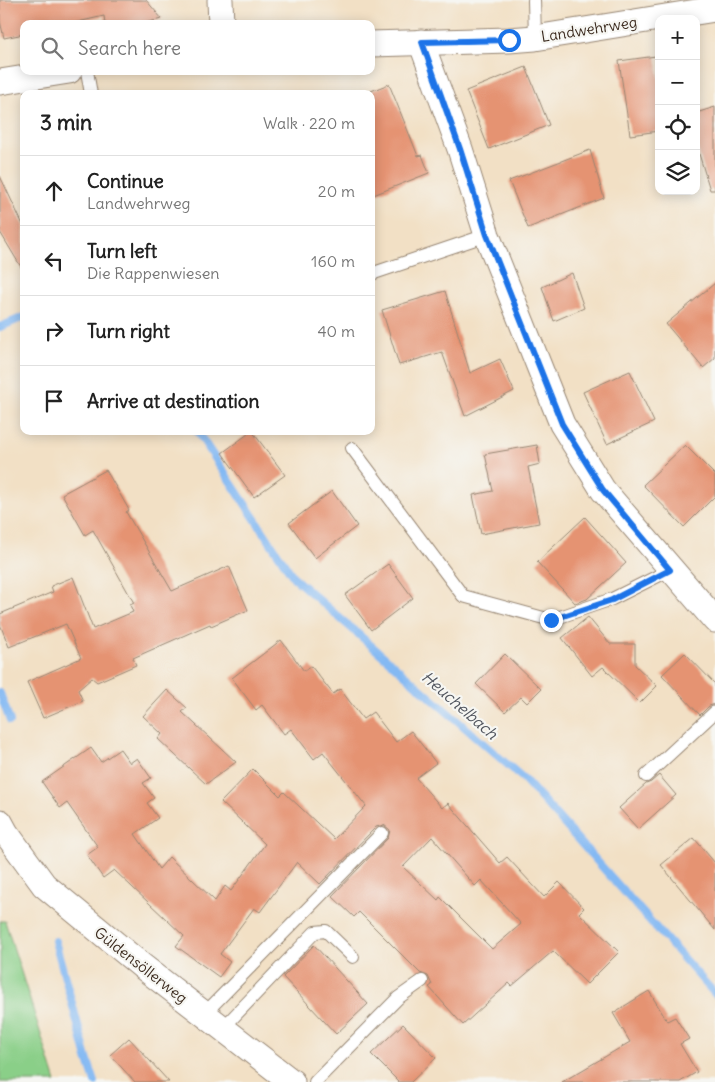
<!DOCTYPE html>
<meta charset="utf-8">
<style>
:root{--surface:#fff;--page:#f6f6f6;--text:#222;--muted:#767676;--line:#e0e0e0}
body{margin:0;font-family:Delius,sans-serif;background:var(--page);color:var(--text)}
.controls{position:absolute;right:15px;top:15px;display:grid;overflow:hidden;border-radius:10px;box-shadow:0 2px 12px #0003}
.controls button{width:45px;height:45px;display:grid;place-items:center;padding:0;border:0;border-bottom:1px solid var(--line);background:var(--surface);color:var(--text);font:25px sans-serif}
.stop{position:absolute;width:15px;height:15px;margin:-11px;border:4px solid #1a73e8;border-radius:50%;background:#fff}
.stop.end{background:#1a73e8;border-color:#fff;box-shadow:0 1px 5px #0008}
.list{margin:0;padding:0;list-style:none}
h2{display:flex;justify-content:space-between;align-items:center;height:65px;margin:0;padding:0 20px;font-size:21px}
h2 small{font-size:16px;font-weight:400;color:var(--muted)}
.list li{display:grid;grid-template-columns:32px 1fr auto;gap:15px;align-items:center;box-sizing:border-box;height:70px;padding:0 20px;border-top:1px solid var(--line)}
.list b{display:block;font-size:19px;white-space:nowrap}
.list p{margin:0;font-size:16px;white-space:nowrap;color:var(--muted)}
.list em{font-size:16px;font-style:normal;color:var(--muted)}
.icon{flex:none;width:28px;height:28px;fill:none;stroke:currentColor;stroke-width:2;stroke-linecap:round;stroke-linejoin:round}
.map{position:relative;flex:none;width:715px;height:1082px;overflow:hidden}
.search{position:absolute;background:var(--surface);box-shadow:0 2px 12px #0003;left:20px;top:20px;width:355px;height:55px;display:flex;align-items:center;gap:12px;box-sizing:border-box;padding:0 18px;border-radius:10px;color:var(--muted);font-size:19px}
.panel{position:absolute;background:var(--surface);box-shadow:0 2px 12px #0003;left:20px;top:90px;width:355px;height:345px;border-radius:10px}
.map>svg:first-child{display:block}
.green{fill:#8acf88;stroke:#627c53}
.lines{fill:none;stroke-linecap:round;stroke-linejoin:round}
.stream{stroke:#84b9f3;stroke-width:8}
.building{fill:#e59372;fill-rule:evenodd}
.service-casing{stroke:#968572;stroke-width:14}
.minor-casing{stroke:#968572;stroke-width:27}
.service{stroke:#fff;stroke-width:12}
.minor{stroke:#fff;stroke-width:25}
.route{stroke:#1a73e8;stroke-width:6}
.labels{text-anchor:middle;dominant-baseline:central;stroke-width:4.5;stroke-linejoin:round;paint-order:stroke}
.street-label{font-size:15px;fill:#3b2a1e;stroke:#f6f6f2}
.water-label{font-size:16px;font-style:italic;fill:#51555e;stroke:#f6f6f2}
</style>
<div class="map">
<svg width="715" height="1082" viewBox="0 0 715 1082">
<rect width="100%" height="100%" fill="#f6f6f2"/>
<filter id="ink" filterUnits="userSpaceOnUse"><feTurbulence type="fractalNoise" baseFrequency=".02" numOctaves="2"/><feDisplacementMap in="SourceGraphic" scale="10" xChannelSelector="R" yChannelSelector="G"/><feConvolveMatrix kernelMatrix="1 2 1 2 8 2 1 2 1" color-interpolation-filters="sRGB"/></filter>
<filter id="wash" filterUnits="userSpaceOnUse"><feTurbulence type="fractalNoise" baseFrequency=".0096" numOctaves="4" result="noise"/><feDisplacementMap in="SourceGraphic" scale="20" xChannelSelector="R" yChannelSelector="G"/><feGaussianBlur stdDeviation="1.12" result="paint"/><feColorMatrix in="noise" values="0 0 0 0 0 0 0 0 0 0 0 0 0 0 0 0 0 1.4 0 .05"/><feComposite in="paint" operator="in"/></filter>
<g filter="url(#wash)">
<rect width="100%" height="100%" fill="#f2e0c5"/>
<!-- green -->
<polygon class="green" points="0,921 5,921 56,1082 0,1082"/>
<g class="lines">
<!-- stream -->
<g class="stream">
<polyline points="0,327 24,317"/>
<polyline points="197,431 294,578 524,779 715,994"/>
<polyline points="0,693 10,721"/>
<polyline points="55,941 87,1058 95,1082"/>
</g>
</g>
<g id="blocks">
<!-- building -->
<g class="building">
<polygon points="0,0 146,0 162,19 140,24 105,24 104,16 69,24 24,24 24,34 4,38 0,21"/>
<polygon points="656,56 659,75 659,131 630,135 619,61"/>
<polygon points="526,67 549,125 489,149 466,91"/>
<polygon points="389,84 418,156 422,155 429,173 371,196 371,91"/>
<polygon points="715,107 715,190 710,190 696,144 696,113"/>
<polygon points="590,150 604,198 528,228 509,181"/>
<polygon points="0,176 24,227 24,272 0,232"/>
<polygon points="572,273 584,308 554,321 542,287"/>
<polygon points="715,283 715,358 703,368 666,324"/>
<polygon points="445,291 470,373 500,359 514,391 465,416 442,352 399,365 382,310"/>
<polygon points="630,371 654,422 607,444 583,392"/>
<polygon points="252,431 285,475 254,497 222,453"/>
<polygon points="537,445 540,464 528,467 539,523 481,534 473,495 493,491 485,454"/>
<polygon points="685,445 715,475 715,496 684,527 643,485"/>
<polygon points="106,470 129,510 126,512 172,591 229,566 248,610 211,626 210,624 133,658 136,665 97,682 92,678 78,690 83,701 43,718 27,682 81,658 66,624 9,647 0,624 0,614 53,592 51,586 73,577 93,629 133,612 130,605 134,603 93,530 85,535 62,494"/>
<polygon points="332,491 357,526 315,558 289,523"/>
<polygon points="585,517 626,563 587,599 575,603 537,562"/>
<polygon points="388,564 413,598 371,630 345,595"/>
<polygon points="588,617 610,644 635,644 635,665 657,686 640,703 603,667 592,676 562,638"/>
<path d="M281 640 304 671 311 666 333 694 340 689 363 719 373 712 396 742 411 731 436 763 416 778 442 808 448 803 500 863 507 857 544 897 559 882 584 908 579 913 619 952 587 984 553 951 512 986 509 983 463 1025 429 987 432 985 428 976 420 973 359 912 354 917 332 896 388 838 390 830 384 825 376 827 320 884 297 862 260 912 254 908 220 954 230 962 219 977 176 946 184 936 114 870 103 878 87 855 98 847 67 803 60 808 42 782 91 748 101 762 120 749 130 763 137 758 151 778 143 783 154 798 147 803 158 818 135 834 159 869 169 857 215 901 225 886 231 891 265 844 221 802 253 769 280 796 284 792 334 839 366 806 323 752 314 759 291 729 284 734 262 705 256 710 232 678ZM432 837 475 886 481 880 521 924 492 949 440 897 438 900 403 867Z"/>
<polygon points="685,653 715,684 715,704 709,706 700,715 662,675"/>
<polygon points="505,654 541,689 527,703 521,697 505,712 476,684"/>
<polygon points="167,690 187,708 182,712 236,762 206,784 158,739 162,734 143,716"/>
<polygon points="659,775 676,795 638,829 619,808 646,784 651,782"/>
<polygon points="694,838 715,863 715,930 661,865"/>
<polygon points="314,945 368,1004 336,1034 283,977"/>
<polygon points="649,991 667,1021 675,1017 689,1039 680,1044 697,1072 680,1082 562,1082 630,1042 613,1013"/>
<polygon points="403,1024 436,1058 411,1082 399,1082 371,1054"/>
<polygon points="129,1038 150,1061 169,1082 135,1082 110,1055"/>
</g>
</g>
</g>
<g filter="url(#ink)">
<use href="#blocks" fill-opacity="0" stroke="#968572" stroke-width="1"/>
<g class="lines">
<defs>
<g id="service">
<polyline points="534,0 535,38"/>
<polyline points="87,71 91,94"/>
<polyline points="371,274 487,235"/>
<polyline points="352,448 463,596 551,620 612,599 670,570"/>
<polyline points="646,776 715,712"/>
<polyline points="204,1014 382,833"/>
<polyline points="222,1029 315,932 326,931 353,957"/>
<polyline points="315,1082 398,998 422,981"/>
</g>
<g id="minor">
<polyline points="220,0 221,24"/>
<polyline points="421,42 460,149 487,235 562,424 603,490 715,620"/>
<polyline points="371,44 509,40 535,38 715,9"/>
<polyline points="0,82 69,71"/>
<polyline points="0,822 6,833 44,885 142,966 292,1082"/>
</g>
</defs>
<!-- service casing -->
<use href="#service" class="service-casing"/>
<!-- minor casing -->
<use href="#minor" class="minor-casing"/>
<!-- service -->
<use href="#service" class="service"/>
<!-- minor -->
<use href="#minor" class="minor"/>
</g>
</g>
<g class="lines" filter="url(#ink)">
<!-- route -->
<polyline class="route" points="509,40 422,42 460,149 487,235 562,424 603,490 670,570 612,600 551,620"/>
</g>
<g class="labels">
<!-- street labels -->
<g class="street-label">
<text transform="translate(589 29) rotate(-9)">Landwehrweg</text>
<text transform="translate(141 965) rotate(38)">Güldensöllerweg</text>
</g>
<!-- water labels -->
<g class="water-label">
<text transform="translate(460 705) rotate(41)">Heuchelbach</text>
</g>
</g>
</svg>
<div class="controls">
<button>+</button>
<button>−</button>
<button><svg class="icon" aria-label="locate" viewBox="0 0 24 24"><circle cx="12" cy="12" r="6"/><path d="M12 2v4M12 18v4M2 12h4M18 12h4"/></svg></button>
<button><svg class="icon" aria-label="layers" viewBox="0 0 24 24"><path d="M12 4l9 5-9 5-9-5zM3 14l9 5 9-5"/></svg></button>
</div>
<div class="stop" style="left:509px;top:40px"></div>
<div class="stop end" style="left:551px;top:620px"></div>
<div class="search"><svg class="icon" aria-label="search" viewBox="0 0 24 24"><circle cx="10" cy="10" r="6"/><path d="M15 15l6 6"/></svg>Search here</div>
<section class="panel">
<h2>3 min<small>Walk · 220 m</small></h2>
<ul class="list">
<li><svg class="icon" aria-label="ahead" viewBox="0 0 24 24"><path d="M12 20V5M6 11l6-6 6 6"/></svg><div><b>Continue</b><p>Landwehrweg</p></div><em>20 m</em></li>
<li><svg class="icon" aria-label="left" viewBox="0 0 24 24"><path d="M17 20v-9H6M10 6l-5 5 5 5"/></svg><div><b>Turn left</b><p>Die Rappenwiesen</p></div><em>160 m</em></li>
<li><svg class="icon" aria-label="right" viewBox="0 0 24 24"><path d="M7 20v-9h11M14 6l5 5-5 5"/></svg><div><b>Turn right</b></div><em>40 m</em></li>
<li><svg class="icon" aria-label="arrive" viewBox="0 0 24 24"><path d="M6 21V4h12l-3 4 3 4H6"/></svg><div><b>Arrive at destination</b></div></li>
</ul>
</section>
</div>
